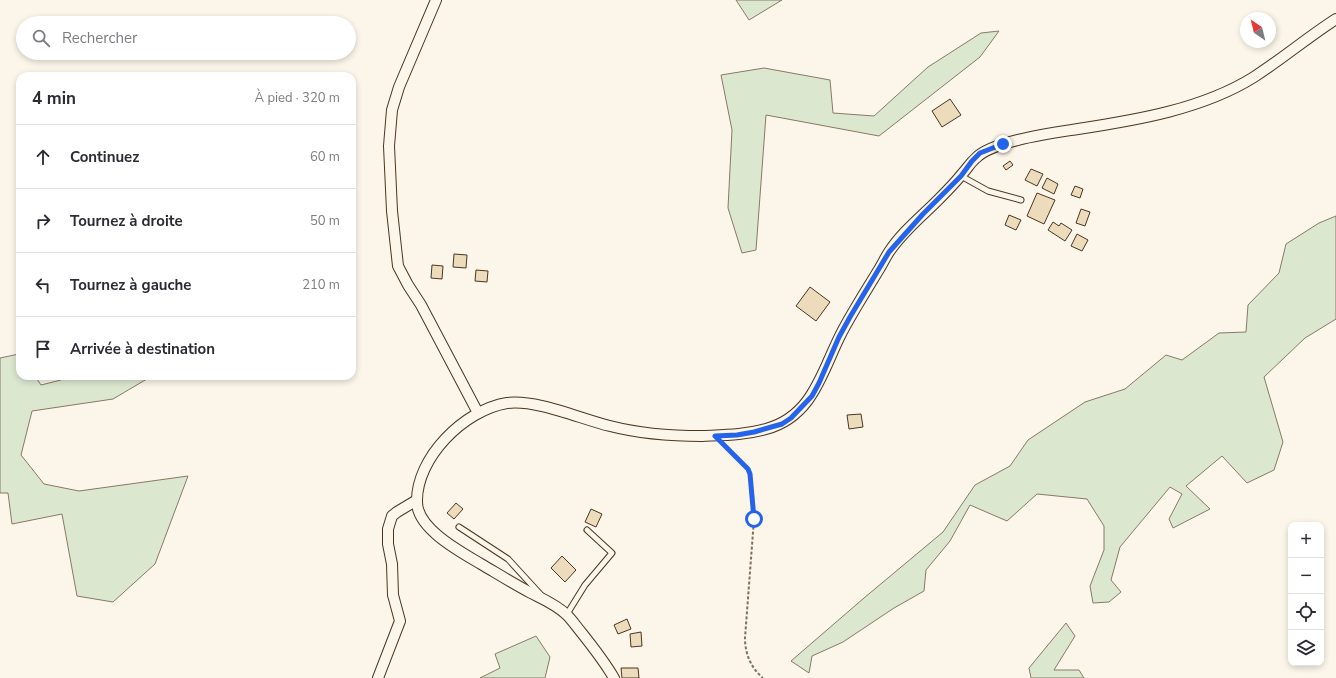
<!DOCTYPE html>
<html lang="fr">
<meta charset="utf-8">
<style>
:root{--surface:#fff;--page:#f7f7f7;--text:#2b2b33;--muted:#7c7c81;--line:#e1e1e2}
body{margin:0;font-family:"Nunito Sans",sans-serif;background:var(--page);color:var(--text)}
.controls{position:absolute;right:12px;bottom:12px;display:grid;overflow:hidden;border-radius:8px;box-shadow:0 2px 6px #0003}
.controls button{width:36px;height:36px;display:grid;place-items:center;padding:0;border:0;border-bottom:1px solid var(--line);background:var(--surface);color:var(--text);font:20px sans-serif}
.compass{position:absolute;left:1240px;top:12px;width:36px;height:36px;border-radius:50%;background:var(--surface);box-shadow:0 2px 6px #0003;rotate:325deg}
.stop{position:absolute;width:12px;height:12px;margin:-9px;border:3px solid #2563eb;border-radius:50%;background:#fff}
.stop.end{background:#2563eb;border-color:#fff;box-shadow:0 1px 4px #0008}
.list{margin:0;padding:0;list-style:none}
h2{display:flex;justify-content:space-between;align-items:center;height:52px;margin:0;padding:0 16px;font-size:17px}
h2 small{font-size:13px;font-weight:400;color:var(--muted)}
.list li{display:grid;grid-template-columns:26px 1fr auto;gap:12px;align-items:center;box-sizing:border-box;height:64px;padding:0 16px;border-top:1px solid var(--line)}
.list b{display:block;font-size:15px;white-space:nowrap}
.list em{font-size:13px;font-style:normal;color:var(--muted)}
.icon{flex:none;width:22px;height:22px;fill:none;stroke:currentColor;stroke-width:2;stroke-linecap:round;stroke-linejoin:round}
.map{position:relative;flex:none;width:1336px;height:678px;overflow:hidden}
.search{position:absolute;background:var(--surface);box-shadow:0 2px 6px #0003;left:16px;top:16px;width:340px;height:44px;display:flex;align-items:center;gap:10px;box-sizing:border-box;padding:0 14px;border-radius:22px;color:var(--muted);font-size:15px}
.panel{position:absolute;background:var(--surface);box-shadow:0 2px 6px #0003;left:16px;top:72px;width:340px;height:308px;border-radius:12px}
.map>svg:first-child{display:block}
.green{fill:#dce7d0;stroke:#887966}
.building{fill:#ecdcbc;stroke:#4a3520}
.lines{fill:none;stroke-linecap:round;stroke-linejoin:round}
.service-casing{stroke:#4a3520;stroke-width:7}
.minor-casing{stroke:#4a3520;stroke-width:12}
.path{stroke:#7f6f5c;stroke-width:2;stroke-dasharray:3 2;stroke-linecap:butt}
.service{stroke:#fbf6e9;stroke-width:5}
.minor{stroke:#fbf6e9;stroke-width:10}
.route{stroke:#2563eb;stroke-width:5}
</style>
<div class="map">
<svg width="1336" height="678" viewBox="0 0 1336 678">
<rect width="100%" height="100%" fill="#fbf6e9"/>
<!-- green -->
<g class="green">
<polygon points="736,0 782,0 749,20"/>
<polygon points="999,31 980,57 879,136 766,115 756,250 742,253 728,208 732,130 721,75 764,68 830,80 833,113 874,116 928,67 981,33"/>
<polygon points="1336,216 1336,319 1305,338 1264,377 1283,442 1274,470 1247,483 1222,456 1186,486 1210,509 1173,528 1169,519 1182,494 1170,487 1120,547 1111,580 1121,592 1109,602 1093,603 1090,586 1104,550 1104,526 1087,499 1037,494 1007,521 970,505 950,541 926,570 924,591 894,608 843,642 812,656 809,673 791,661 864,598 943,532 975,485 1010,466 1028,440 1085,402 1125,389 1166,355 1182,360 1219,333 1246,332 1248,305 1279,273 1286,244 1319,223"/>
<polygon points="19,354 20,376 35,376 41,385 61,380 62,376 152,376 113,399 32,411 21,455 44,484 79,491 188,476 155,564 113,602 77,596 62,514 12,524 8,493 0,493 0,358"/>
<polygon points="1066,623 1075,636 1054,670 1079,670 1084,678 1031,678 1029,668"/>
<polygon points="536,636 550,657 545,678 480,678 500,668 495,654"/>
</g>
<!-- building -->
<g class="building">
<polygon points="950,99 961,115 942,127 932,111"/>
<polygon points="1010,161 1013,165 1006,170 1003,166"/>
<polygon points="1031,169 1043,174 1037,186 1025,180"/>
<polygon points="1047,178 1058,184 1054,194 1042,188"/>
<polygon points="1075,186 1083,189 1080,198 1071,195"/>
<polygon points="1037,193 1055,200 1044,224 1027,216"/>
<polygon points="1081,209 1090,212 1085,226 1076,223"/>
<polygon points="1009,215 1021,220 1016,230 1005,225"/>
<polygon points="1053,222 1059,226 1061,223 1072,230 1065,241 1048,230"/>
<polygon points="1077,234 1088,240 1082,251 1071,246"/>
<polygon points="454,254 467,255 466,268 453,267"/>
<polygon points="432,265 443,266 442,279 431,278"/>
<polygon points="476,270 488,271 487,282 475,281"/>
<polygon points="810,287 830,302 816,321 796,306"/>
<polygon points="861,414 863,427 849,429 847,415"/>
<polygon points="456,503 463,509 454,519 447,513"/>
<polygon points="591,509 602,514 596,527 585,522"/>
<polygon points="562,556 576,570 565,582 551,568"/>
<polygon points="627,619 631,629 618,634 614,625"/>
<polygon points="641,632 642,646 631,647 630,634"/>
<polygon points="621,668 638,668 639,678 622,678"/>
</g>
<g class="lines">
<defs>
<g id="service">
<polyline points="961,176 988,191 1021,200"/>
<polyline points="459,527 508,559 541,595"/>
<polyline points="567,614 585,585 612,553 587,530"/>
</g>
<g id="minor">
<polyline points="436,0 399,87 392,110 389,146 392,211 398,266 408,285 421,305 478,413"/>
<polyline points="378,678 400,621 393,595 392,564 388,544 388,529 392,516 397,512 417,500"/>
<path d="M614 678C604 661 593 647 581 632 576 626 572 620 567 615 557 605 543 599 531 593 514 584 498 574 481 564 461 552 417 529 417 502 416 458 464 410 507 403 536 399 581 419 610 426 641 434 671 436 702 436 724 435 745 435 766 429 814 416 822 370 842 332 853 311 866 291 878 271 882 265 885 258 889 252 902 232 921 217 938 200 946 192 955 183 962 174 967 169 970 163 976 158 992 141 1053 133 1078 129 1137 120 1203 109 1254 77 1282 59 1308 37 1336 19"/>
</g>
</defs>
<!-- service casing -->
<use href="#service" class="service-casing"/>
<!-- minor casing -->
<use href="#minor" class="minor-casing"/>
<!-- path -->
<path class="path" d="M726 446 745 465 750 474 754 519 745 638C745 654 751 668 763 678"/>
<!-- service -->
<use href="#service" class="service"/>
<!-- minor -->
<use href="#minor" class="minor"/>
</g>
<g class="lines">
<!-- route -->
<polyline class="route" points="754,519 750,474 748,469 715,436 737,435 754,432 782,424 791,418 812,396 819,383 839,337 850,317 889,252 923,214 961,176 972,161 980,153 1003,144"/>
</g>
</svg>
<div class="controls">
<button>+</button>
<button>−</button>
<button><svg class="icon" aria-label="locate" viewBox="0 0 24 24"><circle cx="12" cy="12" r="6"/><path d="M12 2v4M12 18v4M2 12h4M18 12h4"/></svg></button>
<button><svg class="icon" aria-label="layers" viewBox="0 0 24 24"><path d="M12 4l9 5-9 5-9-5zM3 14l9 5 9-5"/></svg></button>
</div>
<svg class="compass" viewBox="-18 -18 36 36"><path d="M0-13l5 13h-10z" fill="#e53935"/><path d="M0 13l5-13h-10z" fill="#7c7c81"/></svg>
<div class="stop" style="left:754px;top:519px"></div>
<div class="stop end" style="left:1003px;top:144px"></div>
<div class="search"><svg class="icon" aria-label="search" viewBox="0 0 24 24"><circle cx="10" cy="10" r="6"/><path d="M15 15l6 6"/></svg>Rechercher</div>
<section class="panel">
<h2>4 min<small>À pied · 320 m</small></h2>
<ul class="list">
<li><svg class="icon" aria-label="ahead" viewBox="0 0 24 24"><path d="M12 20V5M6 11l6-6 6 6"/></svg><div><b>Continuez</b></div><em>60 m</em></li>
<li><svg class="icon" aria-label="right" viewBox="0 0 24 24"><path d="M7 20v-9h11M14 6l5 5-5 5"/></svg><div><b>Tournez à droite</b></div><em>50 m</em></li>
<li><svg class="icon" aria-label="left" viewBox="0 0 24 24"><path d="M17 20v-9H6M10 6l-5 5 5 5"/></svg><div><b>Tournez à gauche</b></div><em>210 m</em></li>
<li><svg class="icon" aria-label="arrive" viewBox="0 0 24 24"><path d="M6 21V4h12l-3 4 3 4H6"/></svg><div><b>Arrivée à destination</b></div></li>
</ul>
</section>
</div>
